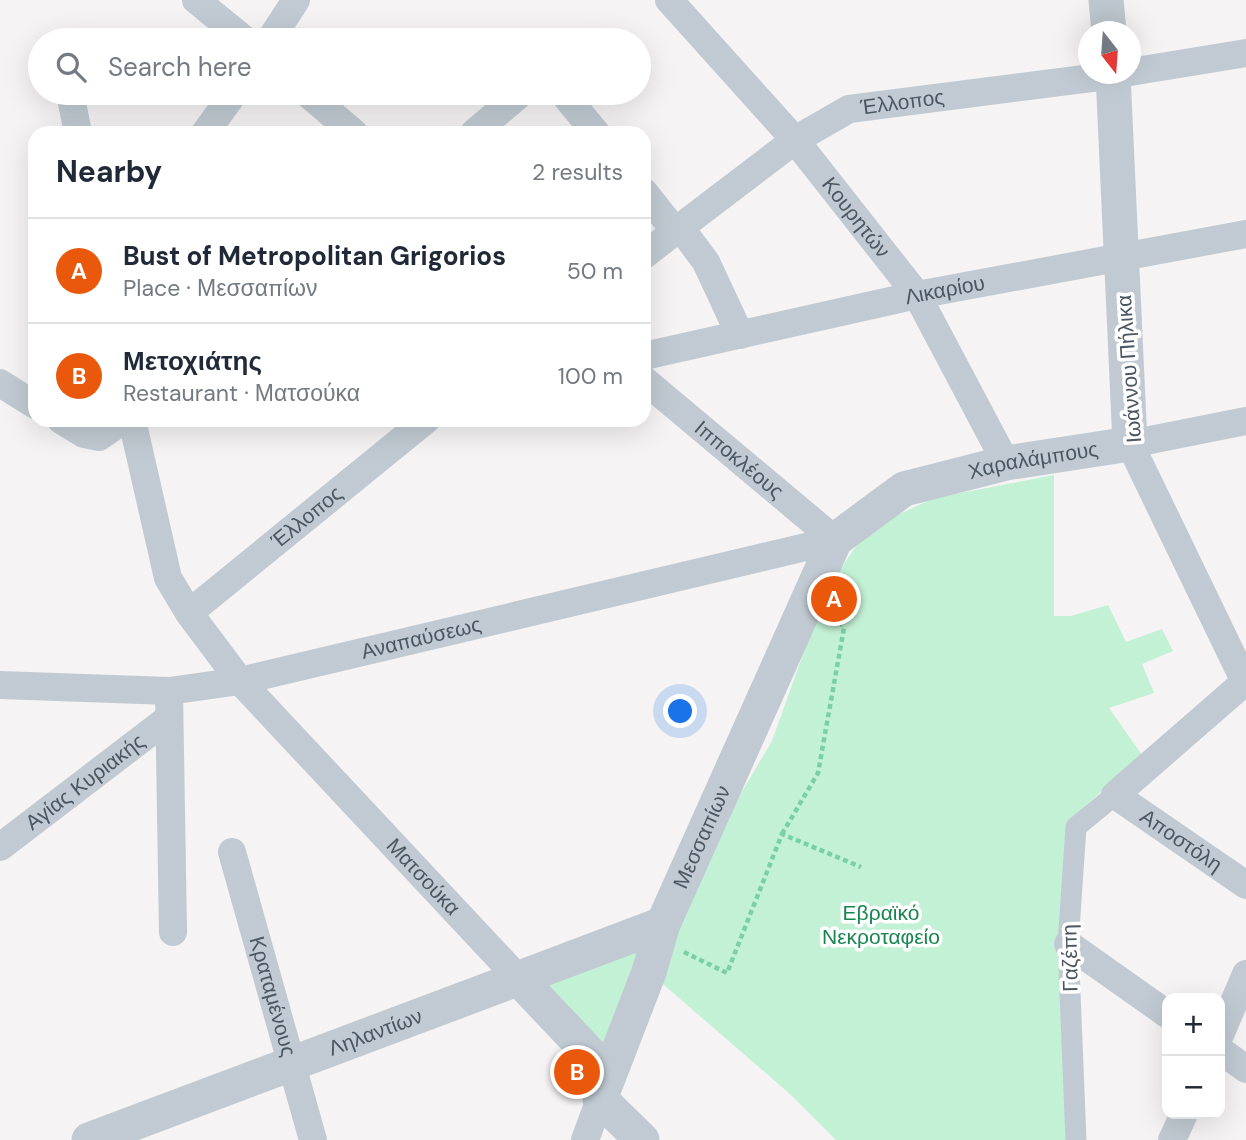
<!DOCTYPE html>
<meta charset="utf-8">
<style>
:root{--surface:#fff;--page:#f2f2f3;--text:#1f2937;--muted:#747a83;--line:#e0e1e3;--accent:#ea580c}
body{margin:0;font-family:"DM Sans",sans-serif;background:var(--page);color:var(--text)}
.controls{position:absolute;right:21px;bottom:21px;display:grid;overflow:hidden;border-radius:14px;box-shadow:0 7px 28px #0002}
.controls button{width:63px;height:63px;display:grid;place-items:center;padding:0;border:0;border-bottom:2px solid var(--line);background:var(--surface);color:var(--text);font:35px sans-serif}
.compass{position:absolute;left:1078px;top:21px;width:63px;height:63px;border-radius:50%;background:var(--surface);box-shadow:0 7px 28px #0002;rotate:163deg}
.you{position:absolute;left:681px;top:712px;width:24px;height:24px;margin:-18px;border:5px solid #fff;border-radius:50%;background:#1a73e8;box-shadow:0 0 0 10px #1a73e833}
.badge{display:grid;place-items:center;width:46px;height:46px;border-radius:50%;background:var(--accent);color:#fff;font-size:23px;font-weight:700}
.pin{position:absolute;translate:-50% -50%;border:4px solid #fff;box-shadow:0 2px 7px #0006}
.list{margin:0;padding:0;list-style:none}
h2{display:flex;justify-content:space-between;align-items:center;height:91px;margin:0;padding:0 28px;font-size:30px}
h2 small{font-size:23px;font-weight:400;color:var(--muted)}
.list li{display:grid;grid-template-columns:46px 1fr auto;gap:21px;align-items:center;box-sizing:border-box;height:105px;padding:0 28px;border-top:2px solid var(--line)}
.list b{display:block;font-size:26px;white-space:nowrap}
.list p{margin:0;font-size:23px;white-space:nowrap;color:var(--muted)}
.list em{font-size:23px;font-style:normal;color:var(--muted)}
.icon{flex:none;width:38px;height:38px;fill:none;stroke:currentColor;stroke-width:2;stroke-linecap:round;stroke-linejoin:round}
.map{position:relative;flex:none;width:1246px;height:1140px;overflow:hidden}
.search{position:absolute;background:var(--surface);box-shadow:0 7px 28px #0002;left:28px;top:28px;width:623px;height:77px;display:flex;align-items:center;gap:18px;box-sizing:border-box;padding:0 24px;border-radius:38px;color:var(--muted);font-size:26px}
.panel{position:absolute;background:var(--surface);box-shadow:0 7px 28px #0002;left:28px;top:126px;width:623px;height:301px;border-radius:21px}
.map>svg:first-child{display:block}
.green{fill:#c3f1d5}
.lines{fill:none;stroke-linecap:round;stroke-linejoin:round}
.path{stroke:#7ad0a6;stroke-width:4.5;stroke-dasharray:5 3.5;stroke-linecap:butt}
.pedestrian{stroke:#c1cad2;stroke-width:21}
.minor{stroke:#c1cad2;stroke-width:28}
.tertiary{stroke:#c1cad2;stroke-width:35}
.labels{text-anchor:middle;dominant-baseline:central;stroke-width:7;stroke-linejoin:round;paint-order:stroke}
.street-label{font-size:21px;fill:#4a5661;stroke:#fff}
.park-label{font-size:21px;fill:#17864f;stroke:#fff}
</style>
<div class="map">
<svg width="1246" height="1140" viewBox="0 0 1246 1140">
<rect width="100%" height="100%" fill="#f5f3f3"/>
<!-- green -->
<polygon class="green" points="1054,475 1054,616 1071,616 1108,605 1126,642 1162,629 1173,651 1142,664 1154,693 1109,708 1142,755 1074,816 1076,1140 836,1140 790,1094 649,972 609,1074 519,979 663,924 772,741 810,635 832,581 859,542 889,519 934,498"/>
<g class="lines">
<!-- path -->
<g class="path">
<polyline points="782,834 818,773 844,628 832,613"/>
<polyline points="684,952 727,973 782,834 861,867"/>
</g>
<!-- pedestrian -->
<polyline class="pedestrian" points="1076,1140 1068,944 1076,827 1115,795"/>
<!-- minor -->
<g class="minor">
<polyline points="196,0 245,40"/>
<path id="s1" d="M669 0 795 140 917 295 1006 463"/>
<polyline points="270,40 296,0"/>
<polyline points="1130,72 1246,53"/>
<polyline points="70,93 78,133"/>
<polyline points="307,93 354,133"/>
<polyline points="563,93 596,133"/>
<polyline points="205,133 234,93"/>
<polyline points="474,133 521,93"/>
<polyline points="644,192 675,231"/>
<polyline points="680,227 706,262 740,335"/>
<path id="s2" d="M644 255 795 140 849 109 1123 74"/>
<path id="s3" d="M644 356 917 295 1246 234"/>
<path id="s4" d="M644 380 835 540"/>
<polyline points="0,383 35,405"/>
<polyline points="61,420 84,434 99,437 123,420"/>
<path id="s5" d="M132 420 168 578 189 613 240 681 519 979"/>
<path id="s6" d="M189 613 426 420"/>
<path id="s7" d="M1246 681 1115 795 1246 885"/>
<polyline points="1245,682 1130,444 1246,421"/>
<path id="s8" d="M0 685 169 691 240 681 835 540"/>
<polyline points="169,691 173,932"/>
<path id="s9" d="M0 847 169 718"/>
<path id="s10" d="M232 852 313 1140"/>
<polyline points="1068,944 1167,1014"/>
<polyline points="1220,1035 1246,974"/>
<polyline points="1220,1050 1246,1069"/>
<polyline points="585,1140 600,1099"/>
<polyline points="1172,1140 1184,1114"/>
</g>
<!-- tertiary -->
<g class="tertiary">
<polyline points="1106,0 1109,32"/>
<polyline points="519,979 609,1074"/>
<path id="s11" d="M89 1140 663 924"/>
<path id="s12" d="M642 1140 600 1099 649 972 663 924 835 540 904 489 1006 463 1130 444 1113 74"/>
</g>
</g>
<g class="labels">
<!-- street labels -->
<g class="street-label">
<text stroke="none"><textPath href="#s2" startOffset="306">Έλλοπος</textPath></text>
<text stroke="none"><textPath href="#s1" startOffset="287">Κουρητών</textPath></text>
<text stroke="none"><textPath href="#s3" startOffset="308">Λικαρίου</textPath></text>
<text transform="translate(1129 369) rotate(-94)">Ιωάννου Πήλικα</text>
<text stroke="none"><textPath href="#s4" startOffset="124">Ιπποκλέους</textPath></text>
<text stroke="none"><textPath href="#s12" startOffset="884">Χαραλάμπους</textPath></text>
<text stroke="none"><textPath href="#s6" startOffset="152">Έλλοπος</textPath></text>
<text stroke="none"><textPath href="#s8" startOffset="427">Αναπαύσεως</textPath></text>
<text stroke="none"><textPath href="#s9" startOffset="107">Αγίας Κυριακής</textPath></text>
<text stroke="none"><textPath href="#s12" startOffset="340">Μεσσαπίων</textPath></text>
<text stroke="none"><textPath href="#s7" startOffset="254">Αποστόλη</textPath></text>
<text stroke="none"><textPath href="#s5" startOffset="556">Ματσούκα</textPath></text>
<text transform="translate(1070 958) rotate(-91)">Γαζέπη</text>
<text stroke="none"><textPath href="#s10" startOffset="150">Κραταμένους</textPath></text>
<text stroke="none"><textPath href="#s11" startOffset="306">Ληλαντίων</textPath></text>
</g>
<!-- park labels -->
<g class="park-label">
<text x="881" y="913">Εβραϊκό<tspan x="881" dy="24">Νεκροταφείο</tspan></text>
</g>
</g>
</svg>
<div class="controls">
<button>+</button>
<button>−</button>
</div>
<svg class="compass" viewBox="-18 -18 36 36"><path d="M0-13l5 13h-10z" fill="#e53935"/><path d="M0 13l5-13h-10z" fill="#747a83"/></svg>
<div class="you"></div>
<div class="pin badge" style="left:834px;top:599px">A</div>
<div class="pin badge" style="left:577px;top:1072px">B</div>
<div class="search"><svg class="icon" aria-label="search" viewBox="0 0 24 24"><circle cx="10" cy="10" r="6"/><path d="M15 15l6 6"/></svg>Search here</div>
<section class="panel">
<h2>Nearby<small>2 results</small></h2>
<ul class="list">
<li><span class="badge">A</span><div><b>Bust of Metropolitan Grigorios</b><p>Place · Μεσσαπίων</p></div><em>50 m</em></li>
<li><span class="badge">B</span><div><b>Μετοχιάτης</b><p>Restaurant · Ματσούκα</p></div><em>100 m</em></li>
</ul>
</section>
</div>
